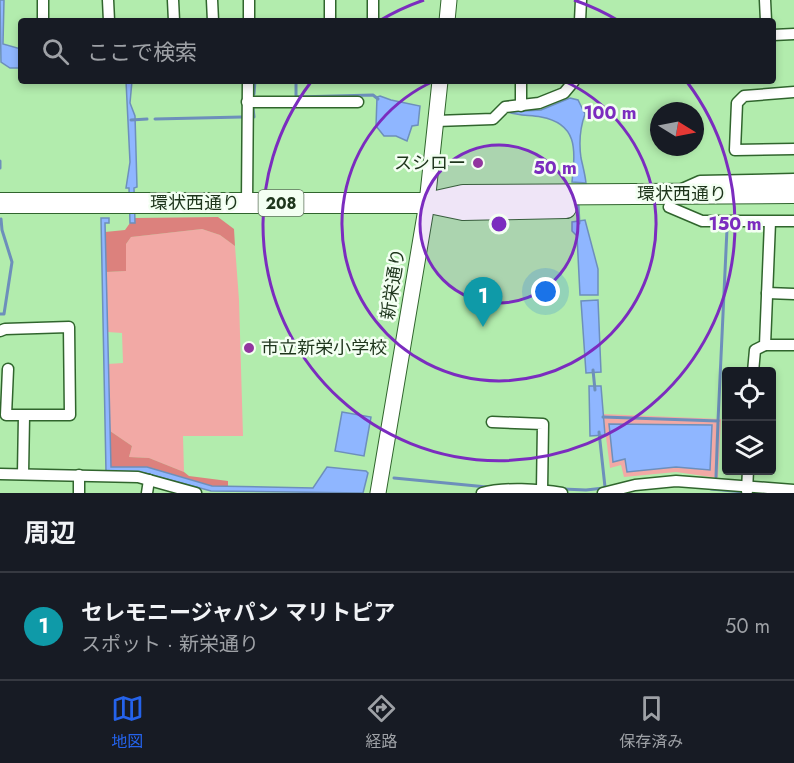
<!DOCTYPE html>
<html lang="ja">
<meta charset="utf-8">
<style>
:root{--surface:#171b24;--page:#242831;--text:#f1f3f6;--muted:#9ea1a6;--line:#363941;--accent:#2563eb}
body{margin:0;font-family:Jost,"Noto Sans JP",sans-serif;background:var(--page);color:var(--text)}
.controls{position:absolute;right:18px;bottom:18px;display:grid;overflow:hidden;border-radius:6px;box-shadow:0 3px 9px #0003}
.controls button{width:54px;height:54px;display:grid;place-items:center;padding:0;border:0;border-bottom:2px solid var(--line);background:var(--surface);color:var(--text);font:30px sans-serif}
.compass{position:absolute;left:650px;top:102px;width:54px;height:54px;border-radius:50%;background:var(--surface);box-shadow:0 3px 9px #0003;rotate:100deg}
.you{position:absolute;left:546px;top:292px;width:21px;height:21px;margin:-15px;border:4px solid #fff;border-radius:50%;background:#1a73e8;box-shadow:0 0 0 9px #1a73e833}
.badge{display:grid;place-items:center;width:39px;height:39px;border-radius:50%;background:var(--accent);color:#fff;font-size:20px;font-weight:700}
.pin{position:absolute;translate:-50% -50px;filter:drop-shadow(0 2px 3px #0008)}
.pin::after{content:'';position:absolute;top:32px;width:21px;height:18px;background:inherit;clip-path:polygon(0 0,100% 0,50% 100%)}
.list{margin:0;padding:0;list-style:none}
h2{display:flex;justify-content:space-between;align-items:center;height:78px;margin:0;padding:0 24px;font-size:26px}
h2 small{font-size:20px;font-weight:400;color:var(--muted)}
.list li{display:grid;grid-template-columns:39px 1fr auto;gap:18px;align-items:center;box-sizing:border-box;height:108px;padding:0 24px;border-top:2px solid var(--line)}
.list b{display:block;font-size:22px;white-space:nowrap}
.list p{margin:0;font-size:20px;white-space:nowrap;color:var(--muted)}
.list em{font-size:20px;font-style:normal;color:var(--muted)}
.icon{flex:none;width:33px;height:33px;fill:none;stroke:currentColor;stroke-width:2;stroke-linecap:round;stroke-linejoin:round}
.map{position:relative;flex:none;width:794px;height:493px;overflow:hidden}
.search{position:absolute;background:var(--surface);box-shadow:0 3px 9px #0003;left:18px;right:18px;top:18px;height:66px;display:flex;align-items:center;gap:15px;box-sizing:border-box;padding:0 21px;border-radius:6px;color:var(--muted);font-size:22px}
.sheet{height:186px;background:var(--surface)}
nav{display:flex;justify-content:space-around;align-items:center;box-sizing:border-box;height:84px;border-top:2px solid var(--line);background:var(--surface);font-size:16px;color:var(--muted)}
nav a{display:grid;justify-items:center;gap:3px}
nav .on{color:var(--accent)}
.map>svg:first-child{display:block}
.green{fill:#f2a9a5}
.forest{fill:#dc817d}
.water{fill:#8fb6ff;stroke:#6d8fbb;stroke-width:1.5}
.lines{fill:none;stroke-linecap:round;stroke-linejoin:round}
.stream{stroke:#6d8fbb;stroke-width:3}
.street-casing{stroke:#30652d;stroke-width:13}
.secondary-casing{stroke:#30652d;stroke-width:17}
.highway-casing{stroke:#30652d;stroke-width:22}
.street{stroke:#fff;stroke-width:10}
.secondary{stroke:#fff;stroke-width:15}
.highway{stroke:#fff;stroke-width:20}
.ring{fill:none;stroke:#7b2cbf;stroke-width:3}
.poi-dot{fill:#92359f;stroke:#f3fff2;stroke-width:2}
.labels{text-anchor:middle;dominant-baseline:central;stroke-width:5;stroke-linejoin:round;paint-order:stroke}
.shield{fill:#f3fff2;stroke:#5e725c;stroke-width:1.5}
.shield-label{font-size:16px;font-weight:bold;fill:#1e351c}
.poi-label{font-size:18px;fill:#1e351c;stroke:#f3fff2;text-anchor:end}
.street-label{font-size:18px;fill:#1e351c;stroke:#f3fff2}
.centre{fill:#7b2cbf;stroke:#f3fff2;stroke-width:3}
.ring-label{font-size:18px;text-anchor:middle;font-weight:bold;fill:#7b2cbf;stroke:#f3fff2;stroke-width:5;stroke-linejoin:round;paint-order:stroke}
</style>
<div class="map">
<svg width="794" height="493" viewBox="0 0 794 493">
<rect width="100%" height="100%" fill="#b2ecad"/>
<!-- green -->
<g class="green">
<polygon points="202,229 220,235 235,246 239,300 243,436 183,436 184,472 149,458 129,457 132,446 110,431 108,364 123,363 122,333 108,332 106,272 126,271 126,244 131,237"/>
<polygon points="603,414 721,419 718,478 676,472 624,477 621,465 610,468"/>
</g>
<!-- forest -->
<g class="forest">
<polygon points="218,217 234,229 235,246 220,235 202,229 131,237 126,244 126,271 106,272 105,232 125,230 130,223 135,223 135,218"/>
<polygon points="110,431 132,446 129,457 149,458 184,472 189,476 228,481 228,486 212,486 147,467 111,468"/>
</g>
<!-- water -->
<g class="water">
<polygon points="0,0 4,0 3,44 21,49 21,68 10,68 1,62"/>
<polygon points="126,81 132,81 130,103 135,116 137,187 134,188 135,223 130,223 129,188 126,188 130,162"/>
<polygon points="380,96 391,100 420,106 418,125 412,126 407,141 396,136 384,136 376,126 377,97"/>
<path d="M570 98 578 100 585 114C580 128 579 144 581 158 583 167 585 174 586 183L572 182C575 151 579 124 541 117 530 115 518 116 508 112L541 110Z"/>
<polygon points="101,218 109,218 109,223 105,223 111,467 147,467 212,486 313,488 327,467 366,471 368,473 363,493 211,491 145,473 106,472"/>
<polygon points="585,220 598,269 598,295 580,295 577,236 572,231 572,222"/>
<polygon points="598,300 601,372 586,373 581,301"/>
<polygon points="589,386 601,386 605,435 590,436"/>
<polygon points="342,412 371,417 364,456 335,451"/>
<polygon points="609,424 712,425 710,470 676,467 627,472 625,459 613,462"/>
</g>
<g class="lines">
<!-- stream -->
<g class="stream">
<polyline points="296,81 296,97 373,95 378,99"/>
<polyline points="254,94 255,81"/>
<polyline points="253,108 254,117"/>
<polyline points="155,119 242,117"/>
<polyline points="131,120 147,119"/>
<polyline points="0,161 0,168"/>
<polyline points="578,203 579,223"/>
<polyline points="0,314 4,314 12,262 2,230 1,219"/>
<polyline points="593,370 595,390"/>
<polyline points="603,417 718,421 716,477"/>
<polyline points="718,421 727,229"/>
<polyline points="599,432 605,487"/>
<polyline points="394,478 487,487"/>
<polyline points="563,489 586,490 604,488"/>
<polyline points="711,489 744,492"/>
</g>
<defs>
<g id="street">
<polyline points="43,0 43,21"/>
<polyline points="108,0 109,21"/>
<polyline points="173,0 174,21"/>
<polyline points="212,0 213,21"/>
<polyline points="249,0 249,21"/>
<polyline points="373,0 373,21"/>
<polyline points="765,0 766,21"/>
<polyline points="330,21 330,0"/>
<polyline points="580,21 581,0"/>
<polyline points="773,35 794,34"/>
<polyline points="794,92 744,96 737,103 735,150 794,149"/>
<polyline points="247,102 358,102"/>
<polyline points="521,106 521,81"/>
<polyline points="436,121 493,119 505,107 539,103 564,93 574,81"/>
<polyline points="682,189 700,181 794,179"/>
<polyline points="247,203 248,81"/>
<polyline points="669,207 702,221 794,221"/>
<polyline points="767,293 794,294"/>
<polyline points="0,331 5,329 69,327 70,415 6,415 8,369"/>
<polyline points="765,345 794,345"/>
<polyline points="753,372 755,350 765,345 770,222"/>
<polyline points="492,422 543,424 542,490"/>
<polyline points="0,474 138,477 196,493"/>
<polyline points="23,474 24,416"/>
<polyline points="747,491 748,470"/>
<polyline points="79,493 79,475"/>
<polyline points="147,493 149,480"/>
<path d="M482 493C503 487 540 489 562 493"/>
<polyline points="603,493 635,485 676,481 794,490"/>
</g>
<g id="secondary">
<polyline points="447,21 449,0"/>
<polyline points="378,493 427,203 440,81"/>
</g>
<g id="highway">
<polyline points="0,203 427,203 463,195 794,193"/>
<polyline points="434,204 463,210 566,208"/>
</g>
</defs>
<!-- street casing -->
<use href="#street" class="street-casing"/>
<!-- secondary casing -->
<use href="#secondary" class="secondary-casing"/>
<!-- highway casing -->
<use href="#highway" class="highway-casing"/>
<!-- street -->
<use href="#street" class="street"/>
<!-- secondary -->
<use href="#secondary" class="secondary"/>
<!-- highway -->
<use href="#highway" class="highway"/>
</g>
<!-- distance rings -->
<circle cx="499" cy="224" r="79" fill="#7b2cbf" fill-opacity=".12"/>
<g class="ring">
<circle cx="499" cy="224" r="79"/>
<path d="M564 81A157 157 0 1 1 434 81"/>
<path d="M379 21A236 236 0 0 1 424 0M574 0A236 236 0 0 1 619 21M687 82A236 236 0 1 1 311 82"/>
</g>
<!-- markers -->
<g class="poi-dot">
<circle cx="478" cy="163" r="6"/>
<circle cx="249" cy="348" r="6"/>
</g>
<g class="labels">
<!-- shield labels -->
<rect class="shield" x="258.5" y="190" width="45" height="26" rx="4.5"/>
<g class="shield-label">
<text x="281" y="203">208</text>
</g>
<!-- poi labels -->
<g class="poi-label">
<text x="466" y="163">スシロー</text>
<text x="261" y="348" text-anchor="start">市立新栄小学校</text>
</g>
<!-- street labels -->
<g class="street-label">
<text x="682" y="194">環状西通り</text>
<text x="195" y="203">環状西通り</text>
<text transform="translate(393 284) rotate(-81)">新栄通り</text>
</g>
</g>
<circle cx="499" cy="224" r="9" class="centre"/>
<g class="ring-label">
<text x="610" y="119">100 m</text>
<text x="555" y="174">50 m</text>
<text x="735" y="230">150 m</text>
</g>
</svg>
<div class="controls">
<button><svg class="icon" aria-label="locate" viewBox="0 0 24 24"><circle cx="12" cy="12" r="6"/><path d="M12 2v4M12 18v4M2 12h4M18 12h4"/></svg></button>
<button><svg class="icon" aria-label="layers" viewBox="0 0 24 24"><path d="M12 4l9 5-9 5-9-5zM3 14l9 5 9-5"/></svg></button>
</div>
<svg class="compass" viewBox="-18 -18 36 36"><path d="M0-13l5 13h-10z" fill="#e53935"/><path d="M0 13l5-13h-10z" fill="#9ea1a6"/></svg>
<div class="you"></div>
<div class="pin badge" style="left:483px;top:327px;background:#0f9aa8">1</div>
<div class="search"><svg class="icon" aria-label="search" viewBox="0 0 24 24"><circle cx="10" cy="10" r="6"/><path d="M15 15l6 6"/></svg>ここで検索</div>
</div>
<section class="sheet">
<h2>周辺<small></small></h2>
<ul class="list">
<li><span class="badge" style="background:#0f9aa8">1</span><div><b>セレモニージャパン マリトピア</b><p>スポット · 新栄通り</p></div><em>50 m</em></li>
</ul>
</section>
<nav>
<a class="on"><svg class="icon" aria-label="map" viewBox="0 0 24 24"><path d="M3 6l6-2 6 2 6-2v14l-6 2-6-2-6 2zM9 4v14M15 6v14"/></svg>地図</a>
<a><svg class="icon" aria-label="directions" viewBox="0 0 24 24"><path d="M12 3l9 9-9 9-9-9zM9 14v-3h6M13 9l2 2-2 2"/></svg>経路</a>
<a><svg class="icon" aria-label="saved" viewBox="0 0 24 24"><path d="M7 4h10v16l-5-4-5 4z"/></svg>保存済み</a>
</nav>
